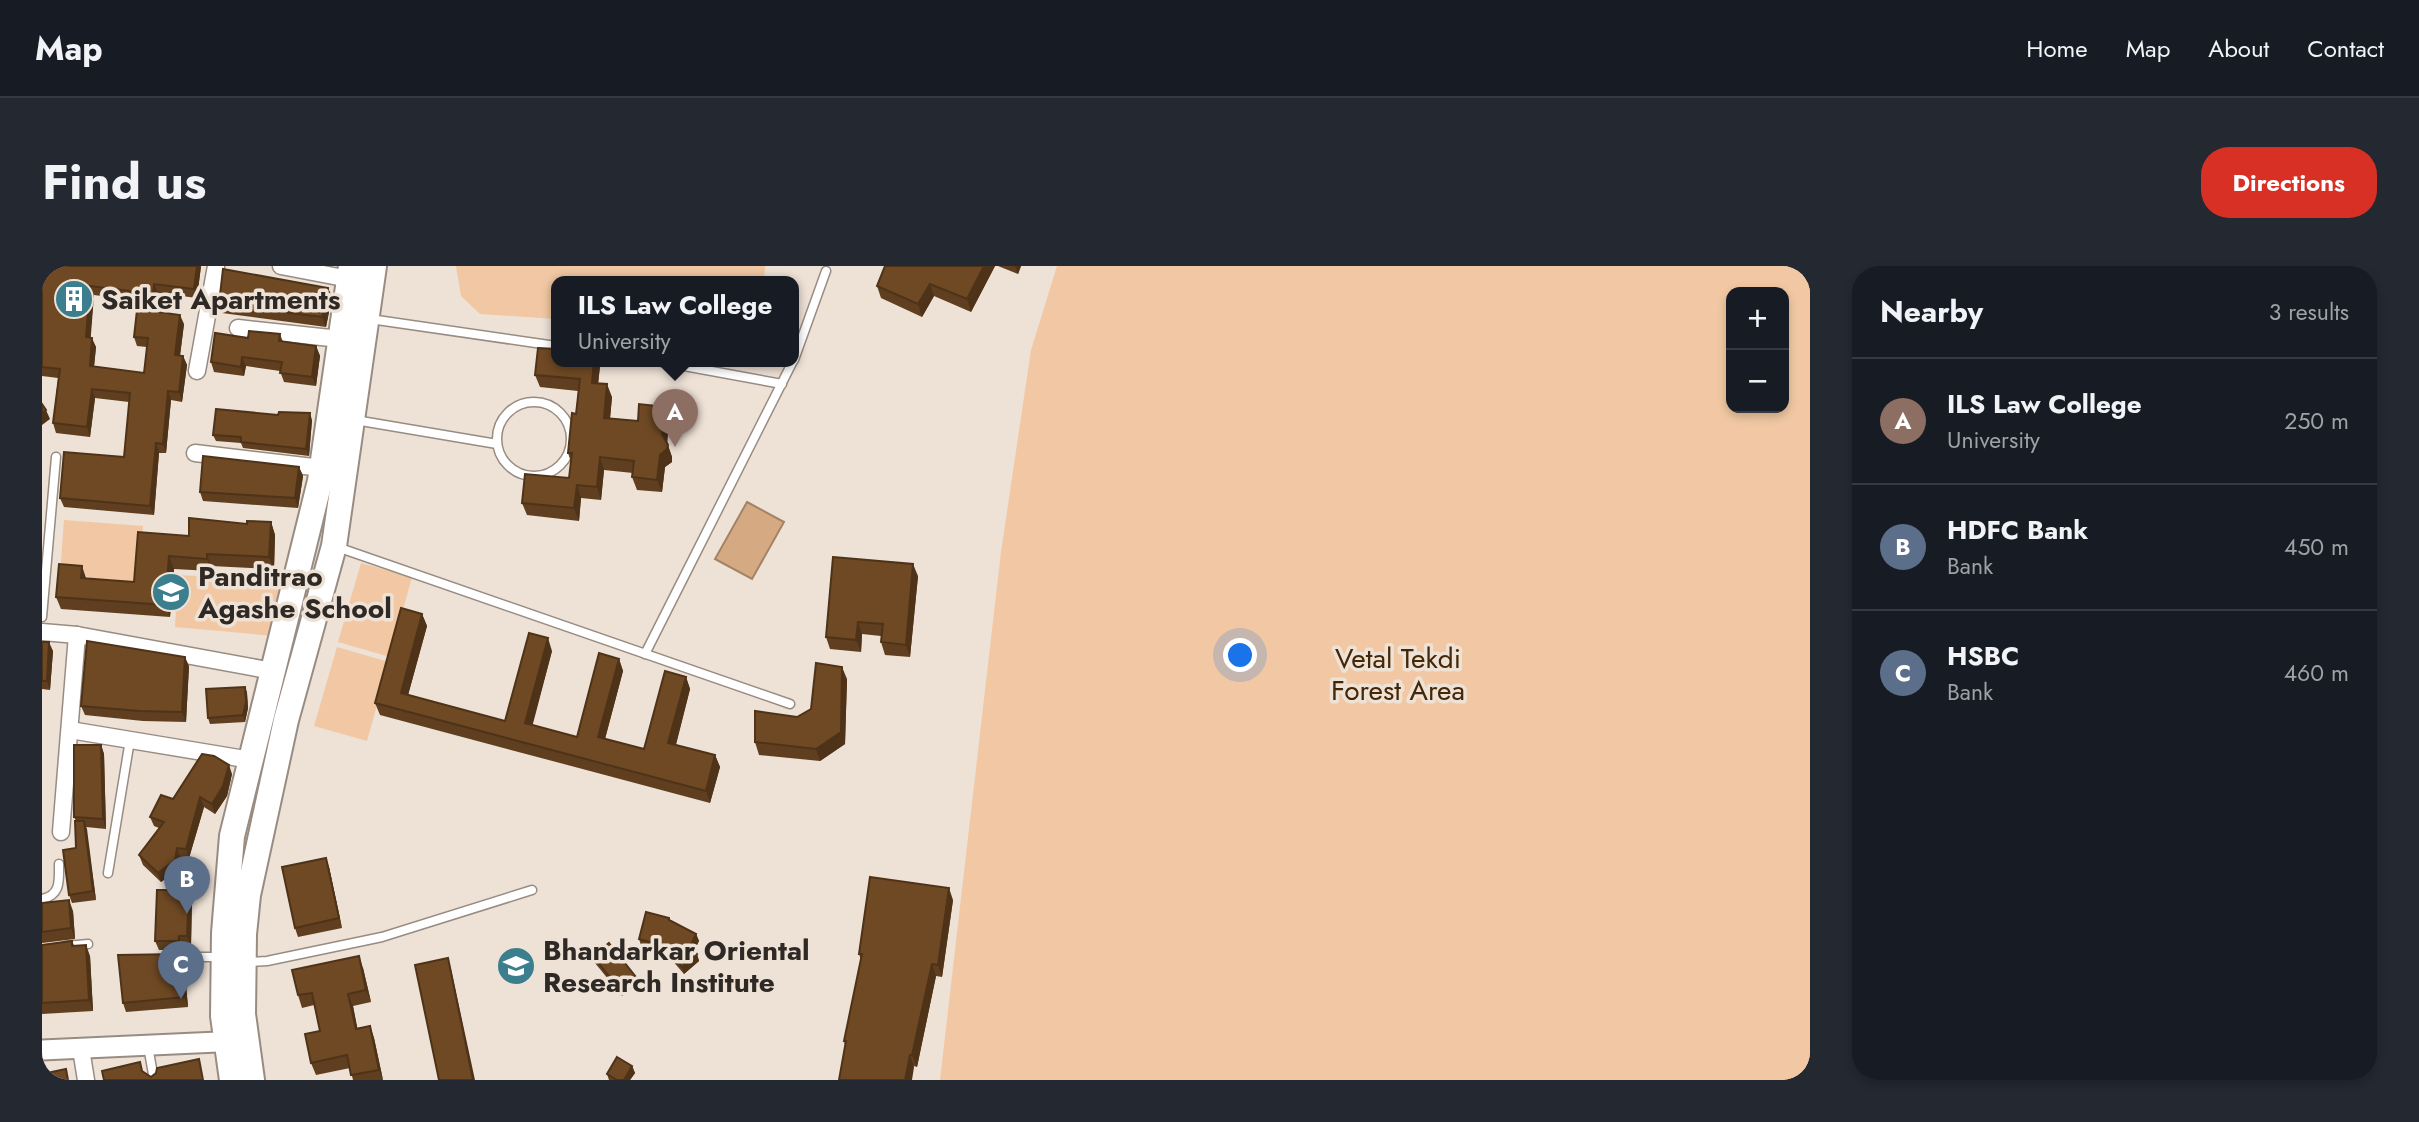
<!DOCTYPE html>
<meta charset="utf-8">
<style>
:root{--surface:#171b24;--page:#242831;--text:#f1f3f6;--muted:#9ea1a6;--line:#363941;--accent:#d93025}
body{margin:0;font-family:Jost,sans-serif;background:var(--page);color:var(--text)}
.controls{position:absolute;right:21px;top:21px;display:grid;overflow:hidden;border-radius:14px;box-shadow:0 4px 10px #0003}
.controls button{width:63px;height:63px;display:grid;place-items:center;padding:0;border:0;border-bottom:2px solid var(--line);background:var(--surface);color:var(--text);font:35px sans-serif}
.you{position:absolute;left:1199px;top:390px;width:24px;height:24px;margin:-18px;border:5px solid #fff;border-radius:50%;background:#1a73e8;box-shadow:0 0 0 10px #1a73e833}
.badge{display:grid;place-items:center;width:46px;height:46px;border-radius:50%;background:var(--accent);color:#fff;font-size:23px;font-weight:700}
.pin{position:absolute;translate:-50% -58px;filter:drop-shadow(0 2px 4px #0008)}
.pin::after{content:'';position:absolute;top:37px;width:24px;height:21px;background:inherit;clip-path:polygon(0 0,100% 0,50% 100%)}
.popup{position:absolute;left:509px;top:10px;width:248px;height:91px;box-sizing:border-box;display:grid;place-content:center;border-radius:14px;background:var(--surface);filter:drop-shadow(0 2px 5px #0005);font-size:23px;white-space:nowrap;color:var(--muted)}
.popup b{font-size:26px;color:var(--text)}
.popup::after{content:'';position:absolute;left:50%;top:100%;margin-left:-14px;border:14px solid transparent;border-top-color:var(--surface)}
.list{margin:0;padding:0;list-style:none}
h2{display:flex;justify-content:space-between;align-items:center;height:91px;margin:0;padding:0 28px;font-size:30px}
h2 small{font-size:23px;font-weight:400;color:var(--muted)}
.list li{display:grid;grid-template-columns:46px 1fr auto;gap:21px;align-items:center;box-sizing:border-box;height:126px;padding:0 28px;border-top:2px solid var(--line)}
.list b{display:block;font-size:26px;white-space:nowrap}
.list p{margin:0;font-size:23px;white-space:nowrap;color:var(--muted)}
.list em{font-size:23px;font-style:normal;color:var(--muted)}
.map{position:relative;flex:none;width:1768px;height:814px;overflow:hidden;border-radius:28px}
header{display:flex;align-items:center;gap:42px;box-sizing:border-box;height:98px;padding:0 35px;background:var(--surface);border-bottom:2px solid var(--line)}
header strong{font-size:33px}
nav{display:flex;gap:38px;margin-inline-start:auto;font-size:24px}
.intro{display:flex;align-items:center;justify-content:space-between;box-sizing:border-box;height:168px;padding:0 42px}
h1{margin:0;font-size:49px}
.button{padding:18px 32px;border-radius:28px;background:var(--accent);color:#fff;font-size:24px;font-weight:700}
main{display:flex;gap:42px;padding:0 42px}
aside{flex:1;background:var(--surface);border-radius:28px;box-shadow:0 4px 10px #0003}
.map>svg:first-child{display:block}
.green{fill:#f1c8a3;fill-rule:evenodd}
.water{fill:#d5a982;stroke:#a38366;stroke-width:2}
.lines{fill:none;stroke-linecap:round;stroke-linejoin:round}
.service-casing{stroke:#988c82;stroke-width:11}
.minor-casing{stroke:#988c82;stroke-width:19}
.tertiary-casing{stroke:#988c82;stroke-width:23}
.primary-casing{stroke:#988c82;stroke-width:28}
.service{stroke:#fff;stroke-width:8}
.minor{stroke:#fff;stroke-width:16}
.tertiary{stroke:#fff;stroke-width:19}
.primary{stroke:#fff;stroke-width:24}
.wall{fill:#5f3f1f;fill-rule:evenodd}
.shaded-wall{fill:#4e3319}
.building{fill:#6f4924;stroke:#4e3319;stroke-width:2;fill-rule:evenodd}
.labels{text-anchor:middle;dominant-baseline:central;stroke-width:7;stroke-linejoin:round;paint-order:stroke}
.poi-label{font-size:28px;font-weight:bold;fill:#2e2925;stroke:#eee1d6;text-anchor:start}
.park-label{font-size:28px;fill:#442707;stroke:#eee1d6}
</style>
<header>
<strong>Map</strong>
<nav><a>Home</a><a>Map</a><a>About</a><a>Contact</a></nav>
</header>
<div class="intro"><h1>Find us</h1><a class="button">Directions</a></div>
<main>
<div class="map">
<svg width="1768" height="814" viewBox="0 0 1768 814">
<rect width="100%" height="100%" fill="#eee1d6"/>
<!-- green -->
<g class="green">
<polygon points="414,0 723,0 722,15 514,15 514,53 438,48 419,30"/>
<path d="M1015 0H1768V814H898L959 286 989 84ZM1689 26H1742V142H1689Z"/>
<polygon points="22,254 101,260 96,326 46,323 47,311 18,308"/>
<polygon points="319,297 370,311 348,391 296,376"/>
<polygon points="136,309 239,314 232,370 133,361"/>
<polygon points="295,381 347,396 325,475 272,460"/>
</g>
<!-- water -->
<polygon class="water" points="705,236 742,256 710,313 673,293"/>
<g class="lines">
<defs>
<g id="service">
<polyline points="328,53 514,80"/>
<polyline points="752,94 784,5"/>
<polyline points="615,95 740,118"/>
<circle cx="492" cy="173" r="37"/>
<polyline points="313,154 455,178"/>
<polyline points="295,281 748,438"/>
<polyline points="0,351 14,191"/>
<polyline points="603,388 751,95"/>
<polyline points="66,607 88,474"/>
<path d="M0 633C19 629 17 615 17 598"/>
<polyline points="24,680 46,678"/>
<polyline points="129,691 179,691"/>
<polyline points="205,696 225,695 340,671 490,624"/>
<polyline points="106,780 112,814"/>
</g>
<g id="minor">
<polyline points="239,0 307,13"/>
<polyline points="196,62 298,73"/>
<polyline points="155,105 174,0"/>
<polyline points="153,187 280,202"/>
<polyline points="0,366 35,369 231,405"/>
<polyline points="28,464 209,494"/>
<polyline points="19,566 35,369"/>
<polyline points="39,783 44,814"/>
</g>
<polyline id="tertiary" points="0,784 198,775"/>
<g id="primary">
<polyline points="190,814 181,750 182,667 190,570 278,215 309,0"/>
<polyline points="210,814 201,748 202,668 206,629 244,454 292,280 332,0"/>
</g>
</defs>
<!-- service casing -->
<use href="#service" class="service-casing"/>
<!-- minor casing -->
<use href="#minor" class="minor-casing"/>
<!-- tertiary casing -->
<use href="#tertiary" class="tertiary-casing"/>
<!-- primary casing -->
<use href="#primary" class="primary-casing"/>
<!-- service -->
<use href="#service" class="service"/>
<!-- minor -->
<use href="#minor" class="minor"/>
<!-- tertiary -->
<use href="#tertiary" class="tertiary"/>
<!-- primary -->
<use href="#primary" class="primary"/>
</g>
<!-- wall -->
<g class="wall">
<path d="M0 0H159L155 32 116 27 113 46 142 58 138 89 141 90 145 99 140 136 129 134 124 187H117L112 249 22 241 18 232 82 191 87 136 53 132 48 171 14 167 11 157 16 112 0 110ZM52 29 96 35 92 71 95 80 105 81 102 107 52 101 54 81 48 71Z"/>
<polygon points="843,0 953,0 929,46 892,30 880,51 839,32 835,20"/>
<polygon points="956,0 979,0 976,8"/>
<polygon points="286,22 290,31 284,61 180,47 177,38"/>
<polygon points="238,68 241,76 274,80 278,90 274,120 242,116 238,105 204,100 202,110 172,106 169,96 206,72"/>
<polygon points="514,95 556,95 558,100 556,117 570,131 568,152 596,155 623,141 627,153 625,177 630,191 630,196 623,201 620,226 595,224 590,211 591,207 562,204 559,234 539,232 537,255 485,249 480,237 527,212 529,196 526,187 534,148 536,125 498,121 493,109"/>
<polygon points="270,154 267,190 201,182 199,177 174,175 171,169"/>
<polygon points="257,201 261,210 256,242 161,235 158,226"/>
<polygon points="229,256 233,269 232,303 169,300 169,305 132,303 128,351 19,343 14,331 44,313 92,316 147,270 205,258"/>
<polygon points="876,310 868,391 843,389 839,376 839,370 820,368 819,386 788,383 784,371"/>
<polygon points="380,348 385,360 366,429 463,455 510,385 490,459 535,471 577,393 581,405 563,473 602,483 644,411 648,423 634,479 673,489 678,501 668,537 338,449 333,437"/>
<polygon points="0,376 11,385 8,424 0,423"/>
<polygon points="147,400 144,456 101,455 43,449 39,440"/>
<polygon points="805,413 803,478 778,495 717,489 713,476 769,443"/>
<polygon points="203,421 205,427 206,442 203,456 168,458 166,452"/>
<polygon points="59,479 62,488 64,563 44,561 54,634 30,637 27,629 34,582 34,555 32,551"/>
<polygon points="190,508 185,530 173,548 162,541 147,592 138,592 136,604 119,616 101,599 97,589 117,562 112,560 108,551 131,533"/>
<polygon points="287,601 300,662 256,671 253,662"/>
<polygon points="150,634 149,679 140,679 141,684 117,684 113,675"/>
<polygon points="911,634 900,711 894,710 875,801 803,779 802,775 819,694 817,688"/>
<polygon points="0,637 31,645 33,673 0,677"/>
<polygon points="629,655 654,668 657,675 652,685 655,688 657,695 642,708 622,685 599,679 597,673"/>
<polygon points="30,675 32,679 48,690 51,745 0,748 0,679"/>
<polygon points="139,688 142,698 146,741 84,746 81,737"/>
<polygon points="551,690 596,717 580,730 553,697"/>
<polygon points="321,702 329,736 311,740 315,762 328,760 332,772 341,814 311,814 308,802 274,809 269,797 278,765 272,739 260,742 256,729"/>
<polygon points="590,800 593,807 588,814 567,814 565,808"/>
</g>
<!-- shaded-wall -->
<g class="shaded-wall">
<polygon points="155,0 159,0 155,32 152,23"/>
<polygon points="942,0 953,0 929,46 925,33"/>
<polygon points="973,0 979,0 976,8"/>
<polygon points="112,18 116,27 112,55 109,45"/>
<polygon points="888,18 892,30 880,51 876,38"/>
<polygon points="48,20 52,29 48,81 44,71"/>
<polygon points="286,22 290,31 284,61 280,51"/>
<polygon points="138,49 142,58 137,98 133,89"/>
<polygon points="50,72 54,81 51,110 48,100"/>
<polygon points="274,80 278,90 274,120 270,111"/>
<polygon points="141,90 145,99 140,136 137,126"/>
<polygon points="200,91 204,100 202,110 199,101"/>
<polygon points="552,95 556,95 558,100 555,129 550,117"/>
<polygon points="565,118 570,131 567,164 562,152"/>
<polygon points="50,123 53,132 48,171 45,161"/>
<polygon points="126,125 129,134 124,187 121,178"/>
<polygon points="623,141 627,153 625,180 620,168"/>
<polygon points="4,144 8,153 0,159 0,147"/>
<polygon points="268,147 270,154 267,190 264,183"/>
<polygon points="114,177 117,187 112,249 108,240"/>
<polygon points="626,179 630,191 630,196 623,201 620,226 615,214 618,189"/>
<polygon points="558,191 562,204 559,234 555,221"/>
<polygon points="257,201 261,210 256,242 253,232"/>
<polygon points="535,219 539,232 537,255 532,242"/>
<polygon points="229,256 233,269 232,303 227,291"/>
<polygon points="165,288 169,300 169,305 165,293"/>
<polygon points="127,290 132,303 128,351 123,339"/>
<polygon points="871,298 876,310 868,391 864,379"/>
<polygon points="40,300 44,312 43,325 39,312"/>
<polygon points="380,348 385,360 363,440 359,427"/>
<polygon points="816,356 820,368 819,386 814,374"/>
<polygon points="506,372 510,385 488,469 483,457"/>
<polygon points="7,376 11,385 8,424 5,415"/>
<polygon points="143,391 147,400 144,456 140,446"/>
<polygon points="577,393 581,405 560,484 556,471"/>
<polygon points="800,401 805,413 803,478 778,495 774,483"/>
<polygon points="644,411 648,423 631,489 626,477"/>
<polygon points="203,421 205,427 206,442 203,456 201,449"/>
<polygon points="59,479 62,488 64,563 61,553"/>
<polygon points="673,489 678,501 668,537 664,525"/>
<polygon points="187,499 190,508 185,530 173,548 170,538"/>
<polygon points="158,531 162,541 147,592 144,583"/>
<polygon points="42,555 45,563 54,634 51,625"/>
<polygon points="135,582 138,592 136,604 119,616 116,607"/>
<polygon points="284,592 287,601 300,662 297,652"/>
<polygon points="907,622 911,634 900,711 896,699"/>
<polygon points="147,624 150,634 149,679 145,670"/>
<polygon points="27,634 31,645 33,673 29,662"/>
<polygon points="654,668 657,675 651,687 648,681"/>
<polygon points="44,679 48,690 51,745 47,734"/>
<polygon points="139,688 142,698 146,741 142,731"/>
<polygon points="655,688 657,695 642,708 640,701"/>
<polygon points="317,690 321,702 329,736 324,724"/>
<polygon points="406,692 409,703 433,814 431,814"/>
<polygon points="890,698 894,710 875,801 870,789"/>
<polygon points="594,711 596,717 580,730 578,724"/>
<polygon points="306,728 311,740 318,775 314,763"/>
<polygon points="328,760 332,772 341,814 337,804"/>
<polygon points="868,789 872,801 870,814 863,814"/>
<polygon points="590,800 593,807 588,814 582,814"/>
</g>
<!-- building -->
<g class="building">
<path d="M0 0H155L152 23 112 18 109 45 138 49 133 89 141 90 137 126 126 125 121 178 114 177 108 240 18 232 22 186 82 191 88 127 50 123 45 161 11 157 18 103 0 101ZM48 20 97 26 92 71 106 72 102 107 48 100 50 72 44 71Z"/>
<polygon points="843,0 942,0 925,33 888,18 876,38 835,20"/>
<polygon points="181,3 286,22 280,51 177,38"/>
<polygon points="207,65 238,68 237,75 274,80 270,111 238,107 240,96 200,91 199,101 169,96 173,67 206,72"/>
<polygon points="496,82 514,83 514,95 552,95 550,117 565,118 562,152 596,155 597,138 623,141 620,168 626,179 625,183 618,189 615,214 590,211 592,195 558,191 555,221 535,219 532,242 480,237 483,208 527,212 530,187 526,187 530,147 534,148 538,113 493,109"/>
<polygon points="0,138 4,144 0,147"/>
<polygon points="174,143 236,149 237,146 268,147 264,183 199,176 199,171 171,169"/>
<polygon points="161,190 257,201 253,232 158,226"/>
<polygon points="147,252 205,258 205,255 229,256 227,291 165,288 165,293 127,290 123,339 14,331 17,298 40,300 39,312 92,316 96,266 147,270"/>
<polygon points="791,291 871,298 864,379 839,376 841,358 816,356 814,374 784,371"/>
<polygon points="359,342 380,348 359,427 463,455 487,367 506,372 483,457 535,471 557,387 577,393 556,471 602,483 623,405 644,411 626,477 673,489 664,525 333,437"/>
<polygon points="45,375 143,391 140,446 97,445 39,440"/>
<polygon points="0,376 7,376 5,415 0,415"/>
<polygon points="774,397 800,401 799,466 774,483 713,476 713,445 755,451 769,443"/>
<polygon points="203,421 204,436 201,449 166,452 164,423"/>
<polygon points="32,479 59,479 61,553 32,551"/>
<polygon points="160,488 172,490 187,499 181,520 170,538 158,531 144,583 135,582 133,594 116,607 97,589 122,556 108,551 119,529 131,533"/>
<polygon points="33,555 42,555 51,625 27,629 21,584 34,582"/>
<polygon points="284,592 297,652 253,662 240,601"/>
<polygon points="828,611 907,622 896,699 890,698 870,789 868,789 863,814 797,814 804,775 802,775 820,688 817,688"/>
<polygon points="115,624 147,624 145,670 137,670 137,675 113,675"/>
<polygon points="27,634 29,662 0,666 0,637"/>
<polygon points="604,646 627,652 627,654 654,668 648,681 655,688 640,701 619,679 597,673"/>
<polygon points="30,675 30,680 44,679 47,734 0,737 0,679"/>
<polygon points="567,677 594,711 578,724 551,690"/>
<polygon points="139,688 142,731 81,737 76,689"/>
<polygon points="317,690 324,724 306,728 314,763 328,760 337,804 309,809 305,789 269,797 263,768 278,765 270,727 256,729 250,704"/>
<polygon points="406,692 431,814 397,814 373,699"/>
<polygon points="575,791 590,800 582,814 575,814 565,808"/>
<polygon points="157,793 161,814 62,814 60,805 98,796 100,805 109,811 114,807 115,802"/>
<polygon points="24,803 26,814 0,814 0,808"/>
</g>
<!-- icons -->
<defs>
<symbol id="building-disc" viewBox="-11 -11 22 22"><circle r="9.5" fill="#3b7f8e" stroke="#eee1d6"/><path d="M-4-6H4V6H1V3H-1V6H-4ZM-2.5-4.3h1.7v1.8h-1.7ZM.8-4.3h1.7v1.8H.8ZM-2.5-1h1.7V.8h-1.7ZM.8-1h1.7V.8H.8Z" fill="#fff"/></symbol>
<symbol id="school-disc" viewBox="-11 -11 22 22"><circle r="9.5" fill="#3b7f8e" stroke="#eee1d6"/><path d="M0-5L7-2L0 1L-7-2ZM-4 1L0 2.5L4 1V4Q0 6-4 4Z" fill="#fff"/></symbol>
<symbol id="university-disc" viewBox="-11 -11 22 22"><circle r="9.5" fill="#3b7f8e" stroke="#eee1d6"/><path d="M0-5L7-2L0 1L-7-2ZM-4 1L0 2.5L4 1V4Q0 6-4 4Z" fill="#fff"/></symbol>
</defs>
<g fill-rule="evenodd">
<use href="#building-disc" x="10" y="11" width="44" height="44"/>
<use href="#school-disc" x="107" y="304" width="44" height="44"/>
<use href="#university-disc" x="452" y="678" width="44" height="44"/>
</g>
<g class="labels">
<!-- poi labels -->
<g class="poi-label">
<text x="59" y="33">Saiket Apartments</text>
<text x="156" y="310">Panditrao<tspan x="156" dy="32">Agashe School</tspan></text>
<text x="501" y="684">Bhandarkar Oriental<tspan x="501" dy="32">Research Institute</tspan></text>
</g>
<!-- park labels -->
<g class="park-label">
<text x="1356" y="392">Vetal Tekdi<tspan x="1356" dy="32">Forest Area</tspan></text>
</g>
</g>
</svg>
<div class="controls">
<button>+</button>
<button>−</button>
</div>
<div class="you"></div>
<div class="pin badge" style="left:633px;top:181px;background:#8d6e63">A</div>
<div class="popup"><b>ILS Law College</b>University</div>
<div class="pin badge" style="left:145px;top:648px;background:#5c6f8a">B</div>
<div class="pin badge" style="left:139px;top:733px;background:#5c6f8a">C</div>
</div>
<aside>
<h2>Nearby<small>3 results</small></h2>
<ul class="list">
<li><span class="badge" style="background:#8d6e63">A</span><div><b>ILS Law College</b><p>University</p></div><em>250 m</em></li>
<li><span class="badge" style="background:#5c6f8a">B</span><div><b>HDFC Bank</b><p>Bank</p></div><em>450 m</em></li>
<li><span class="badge" style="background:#5c6f8a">C</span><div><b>HSBC</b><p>Bank</p></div><em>460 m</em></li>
</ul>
</aside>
</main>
